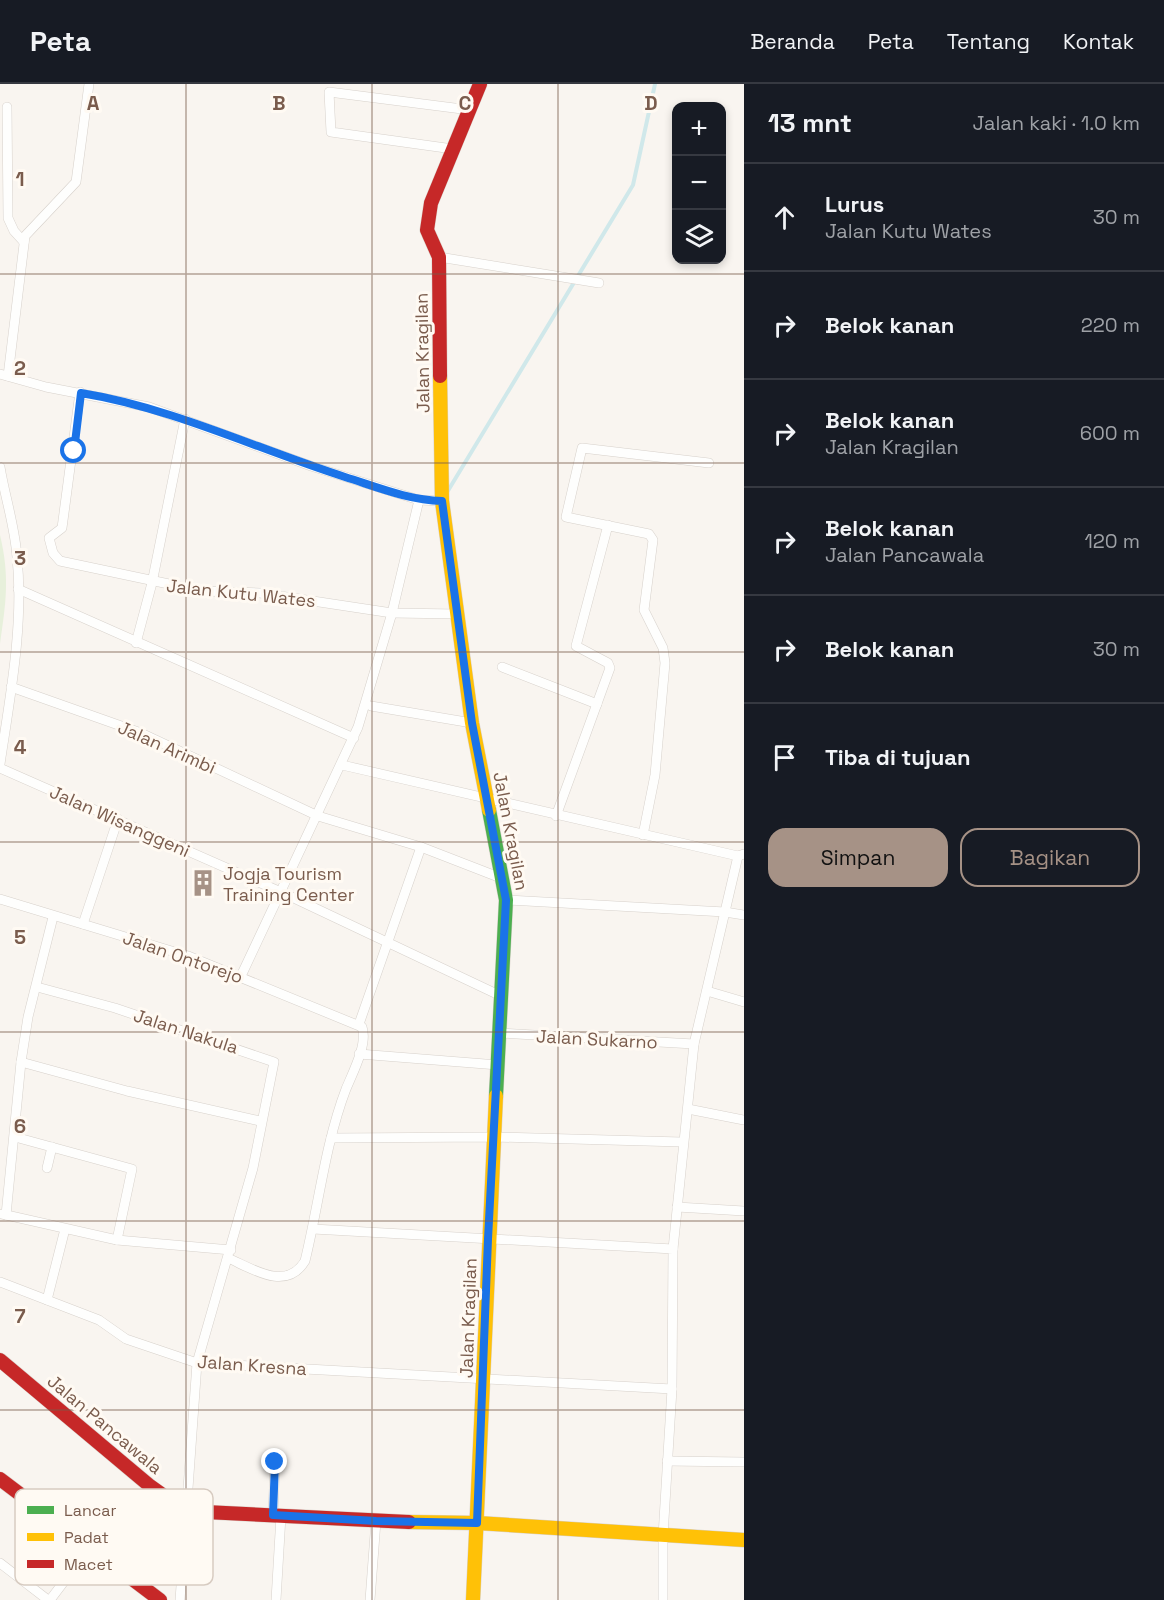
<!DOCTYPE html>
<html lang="id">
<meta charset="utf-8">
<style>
:root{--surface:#171b24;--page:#20242c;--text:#f1f3f6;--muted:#9ea1a6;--line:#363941;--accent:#a69286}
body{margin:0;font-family:"Space Grotesk",sans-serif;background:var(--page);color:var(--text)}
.controls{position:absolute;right:18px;top:18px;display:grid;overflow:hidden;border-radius:12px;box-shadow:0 3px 9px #0003}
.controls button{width:54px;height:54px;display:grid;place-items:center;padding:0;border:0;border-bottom:2px solid var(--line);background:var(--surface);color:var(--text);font:30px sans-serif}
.stop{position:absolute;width:18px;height:18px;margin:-14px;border:4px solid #1a73e8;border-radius:50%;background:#fff}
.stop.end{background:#1a73e8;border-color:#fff;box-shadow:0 2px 6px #0008}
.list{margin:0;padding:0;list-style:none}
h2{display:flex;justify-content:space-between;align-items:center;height:78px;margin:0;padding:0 24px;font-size:26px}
h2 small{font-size:20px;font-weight:400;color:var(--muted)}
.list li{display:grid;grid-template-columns:39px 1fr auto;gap:18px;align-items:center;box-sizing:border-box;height:108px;padding:0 24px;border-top:2px solid var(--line)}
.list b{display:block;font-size:22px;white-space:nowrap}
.list p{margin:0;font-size:20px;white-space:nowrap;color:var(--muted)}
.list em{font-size:20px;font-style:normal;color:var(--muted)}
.actions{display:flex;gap:12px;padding:18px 24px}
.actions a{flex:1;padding:14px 0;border:2px solid var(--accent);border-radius:18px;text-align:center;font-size:21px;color:var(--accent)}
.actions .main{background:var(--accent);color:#111}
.icon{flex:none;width:33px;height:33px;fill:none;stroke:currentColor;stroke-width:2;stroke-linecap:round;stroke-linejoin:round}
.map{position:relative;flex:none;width:744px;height:1516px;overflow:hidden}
header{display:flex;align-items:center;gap:36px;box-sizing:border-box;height:84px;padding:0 30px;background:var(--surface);border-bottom:2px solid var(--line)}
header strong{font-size:28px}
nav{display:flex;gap:33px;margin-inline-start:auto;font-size:21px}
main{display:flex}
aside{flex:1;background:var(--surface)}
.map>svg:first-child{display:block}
.green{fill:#e7f0db}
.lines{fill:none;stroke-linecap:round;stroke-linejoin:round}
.stream{stroke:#d0e8ea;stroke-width:4}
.street-casing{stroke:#d7d1cb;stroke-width:10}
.fast-casing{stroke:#d9d2cb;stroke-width:15}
.slow-casing{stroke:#d9d2cb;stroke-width:15}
.jam-casing{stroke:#d9d2cb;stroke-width:15}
.street{stroke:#fefefd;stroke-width:9}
.fast{stroke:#4caf50;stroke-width:14}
.slow{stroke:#ffc107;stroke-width:14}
.jam{stroke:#c62828;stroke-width:14}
.route{stroke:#1a73e8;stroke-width:8}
.grid{fill:none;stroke:#7a5c4d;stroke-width:1.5;stroke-opacity:0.55}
.labels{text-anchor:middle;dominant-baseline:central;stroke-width:6;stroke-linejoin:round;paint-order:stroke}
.street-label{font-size:18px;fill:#7a5c4d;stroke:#fffaf3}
.poi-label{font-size:18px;fill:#7a5c4d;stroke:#fffaf3;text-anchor:start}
.key{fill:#fffaf3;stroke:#d7cbc1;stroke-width:1.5}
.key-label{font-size:16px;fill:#7a5c4d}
.grid-label{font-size:20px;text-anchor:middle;font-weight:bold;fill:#7a5c4d;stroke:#fffaf3;stroke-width:6;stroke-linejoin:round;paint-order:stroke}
</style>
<header>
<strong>Peta</strong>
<nav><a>Beranda</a><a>Peta</a><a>Tentang</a><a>Kontak</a></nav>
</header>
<main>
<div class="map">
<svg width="744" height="1516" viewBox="0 0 744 1516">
<rect width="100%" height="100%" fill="#f9f5f0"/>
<!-- green -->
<path class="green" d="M0 451C10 493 6 518 0 560Z"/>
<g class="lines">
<!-- stream -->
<polyline class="stream" points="446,410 633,101 655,0"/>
<defs>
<g id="street">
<polyline points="7,23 8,134 14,147 24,158"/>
<polyline points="453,65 331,48 329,8 470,26"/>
<polyline points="439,173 599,199"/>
<polyline points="0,290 46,303 149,323 311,382 419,416 442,417"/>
<polyline points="8,292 25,152 76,98 89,0"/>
<polyline points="80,308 62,444 49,454 53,469 60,477 202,507 260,509 392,529 458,530"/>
<path d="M0 383C5 413 15 443 17 473 24 541 10 613 0 680"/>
<polyline points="18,505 354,654"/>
<polyline points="136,559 152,499 185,335"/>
<polyline points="502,583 597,620"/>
<polyline points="11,603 141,649 318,732 421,763 501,794"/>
<polyline points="371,622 472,639"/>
<polyline points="342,681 738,772 744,770"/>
<polyline points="0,684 281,808 501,912"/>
<polyline points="556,732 610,584 608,579 576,562 608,441"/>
<polyline points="643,751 655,691 665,579 663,564 644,526 653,456 649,450 566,433 582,364 709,379"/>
<path d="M0 815 188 872 362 943C368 960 353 988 346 1005 325 1060 319 1120 305 1177 286 1208 253 1185 228 1174"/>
<polyline points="506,816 725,828 744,831"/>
<polyline points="83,840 118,735"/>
<polyline points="241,892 358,643 392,529 419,416"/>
<polyline points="37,903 115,924 274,978 253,1084 197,1279 180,1516"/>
<polyline points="707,907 744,918"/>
<polyline points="359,940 421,763"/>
<polyline points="500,949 694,960"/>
<polyline points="359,970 498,981"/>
<polyline points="21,978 127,1007 260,1037"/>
<polyline points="688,1025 744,1036"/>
<polyline points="15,1053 132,1085 117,1156"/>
<polyline points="331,1054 494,1053 682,1058"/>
<polyline points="47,1084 52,1063"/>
<polyline points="677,1123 744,1127"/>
<polyline points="2,1130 117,1156 231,1166"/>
<polyline points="6,1131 21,978 28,933 53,833"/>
<polyline points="313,1145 673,1165 672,1305 663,1452 663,1516"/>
<polyline points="673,1165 694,960 738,772"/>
<polyline points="0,1198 99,1236 126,1255 197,1279 672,1305"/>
<polyline points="47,1216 65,1145"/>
<polyline points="667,1377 744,1378"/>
<polyline points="273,1431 275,1378"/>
<polyline points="0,1479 48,1516"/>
<polyline points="50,1516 91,1462"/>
<polyline points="276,1516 281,1432"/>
<polyline points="370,1516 376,1437"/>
</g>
<polyline id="fast" points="489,726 506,816 496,1012"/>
<g id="slow">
<polyline points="440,292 442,417 472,639 489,726"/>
<polyline points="409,1438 477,1439 744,1456"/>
<polyline points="473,1516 496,1012"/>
</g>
<g id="jam">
<polyline points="440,292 439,173 427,146 431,119 480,0"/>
<polyline points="0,1276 150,1402 185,1427 409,1438"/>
<polyline points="0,1395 160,1516"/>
</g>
</defs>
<!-- street casing -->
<use href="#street" class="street-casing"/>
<!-- fast casing -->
<use href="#fast" class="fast-casing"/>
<!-- slow casing -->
<use href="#slow" class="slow-casing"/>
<!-- jam casing -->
<use href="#jam" class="jam-casing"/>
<!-- street -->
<use href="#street" class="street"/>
<!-- fast -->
<use href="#fast" class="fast"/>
<!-- slow -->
<use href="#slow" class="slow"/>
<!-- jam -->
<use href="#jam" class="jam"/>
</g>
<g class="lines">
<!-- route -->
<path class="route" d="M74 367 81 309C173 324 257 365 345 393 377 403 408 416 442 417L472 639 506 816 488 1155 477 1439 376 1437 273 1431 275 1378"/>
</g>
<!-- grid -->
<path class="grid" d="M186 0V1516M372 0V1516M558 0V1516M0 190H744M0 379H744M0 568H744M0 758H744M0 948H744M0 1137H744M0 1326H744"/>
<!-- icons -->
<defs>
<symbol id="building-bare" viewBox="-9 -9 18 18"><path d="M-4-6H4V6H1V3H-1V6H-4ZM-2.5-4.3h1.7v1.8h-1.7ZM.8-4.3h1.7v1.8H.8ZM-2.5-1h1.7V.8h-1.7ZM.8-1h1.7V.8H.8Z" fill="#a69286" stroke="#fffaf3" stroke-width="2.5" paint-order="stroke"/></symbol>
</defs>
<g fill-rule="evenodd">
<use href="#building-bare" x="184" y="780" width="38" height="38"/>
</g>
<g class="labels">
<!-- street labels -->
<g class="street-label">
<text transform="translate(422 269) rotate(-91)">Jalan Kragilan</text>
<text transform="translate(241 509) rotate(6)">Jalan Kutu Wates</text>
<text transform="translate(167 663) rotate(24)">Jalan Arimbi</text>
<text transform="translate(120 737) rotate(24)">Jalan Wisanggeni</text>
<text transform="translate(511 747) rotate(79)">Jalan Kragilan</text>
<text transform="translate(183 873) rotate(19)">Jalan Ontorejo</text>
<text transform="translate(186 947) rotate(18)">Jalan Nakula</text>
<text transform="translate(597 955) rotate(3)">Jalan Sukarno</text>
<text transform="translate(468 1234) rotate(-88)">Jalan Kragilan</text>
<text transform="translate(252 1281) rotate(4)">Jalan Kresna</text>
<text transform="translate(105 1340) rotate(40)">Jalan Pancawala</text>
</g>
<!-- poi labels -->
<g class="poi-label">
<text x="223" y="789">Jogja Tourism<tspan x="223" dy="21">Training Center</tspan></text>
</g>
</g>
<!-- legend -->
<rect x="15" y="1405" width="198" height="96" rx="9" class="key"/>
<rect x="27" y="1422" width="27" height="8" fill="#4caf50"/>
<rect x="27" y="1449" width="27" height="8" fill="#ffc107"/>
<rect x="27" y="1476" width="27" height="8" fill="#c62828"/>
<g class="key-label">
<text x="64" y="1432">Lancar</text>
<text x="64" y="1459">Padat</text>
<text x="64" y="1486">Macet</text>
</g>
<g class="grid-label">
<text x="93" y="26">A</text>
<text x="279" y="26">B</text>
<text x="465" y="26">C</text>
<text x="651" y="26">D</text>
<text x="20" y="102">1</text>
<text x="20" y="291">2</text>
<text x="20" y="481">3</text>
<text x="20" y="670">4</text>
<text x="20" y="860">5</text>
<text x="20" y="1049">6</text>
<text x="20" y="1239">7</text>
</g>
</svg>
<div class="controls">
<button>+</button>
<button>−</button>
<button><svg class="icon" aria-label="layers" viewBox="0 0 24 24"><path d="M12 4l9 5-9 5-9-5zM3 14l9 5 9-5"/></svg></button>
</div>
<div class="stop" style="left:74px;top:367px"></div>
<div class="stop end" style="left:275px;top:1378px"></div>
</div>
<aside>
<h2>13 mnt<small>Jalan kaki · 1.0 km</small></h2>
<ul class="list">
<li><svg class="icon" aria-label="ahead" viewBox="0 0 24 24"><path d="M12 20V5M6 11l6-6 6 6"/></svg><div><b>Lurus</b><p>Jalan Kutu Wates</p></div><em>30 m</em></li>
<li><svg class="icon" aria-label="right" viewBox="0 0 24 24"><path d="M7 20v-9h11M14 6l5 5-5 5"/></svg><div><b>Belok kanan</b></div><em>220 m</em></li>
<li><svg class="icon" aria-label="right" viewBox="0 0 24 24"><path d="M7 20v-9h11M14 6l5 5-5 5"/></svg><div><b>Belok kanan</b><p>Jalan Kragilan</p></div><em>600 m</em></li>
<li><svg class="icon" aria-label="right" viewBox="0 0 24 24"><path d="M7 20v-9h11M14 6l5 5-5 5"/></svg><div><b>Belok kanan</b><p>Jalan Pancawala</p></div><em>120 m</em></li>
<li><svg class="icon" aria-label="right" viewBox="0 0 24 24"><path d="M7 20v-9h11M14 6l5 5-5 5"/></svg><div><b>Belok kanan</b></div><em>30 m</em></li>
<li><svg class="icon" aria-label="arrive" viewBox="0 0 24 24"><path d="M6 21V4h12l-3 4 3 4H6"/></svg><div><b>Tiba di tujuan</b></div></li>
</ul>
<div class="actions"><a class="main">Simpan</a><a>Bagikan</a></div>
</aside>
</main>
